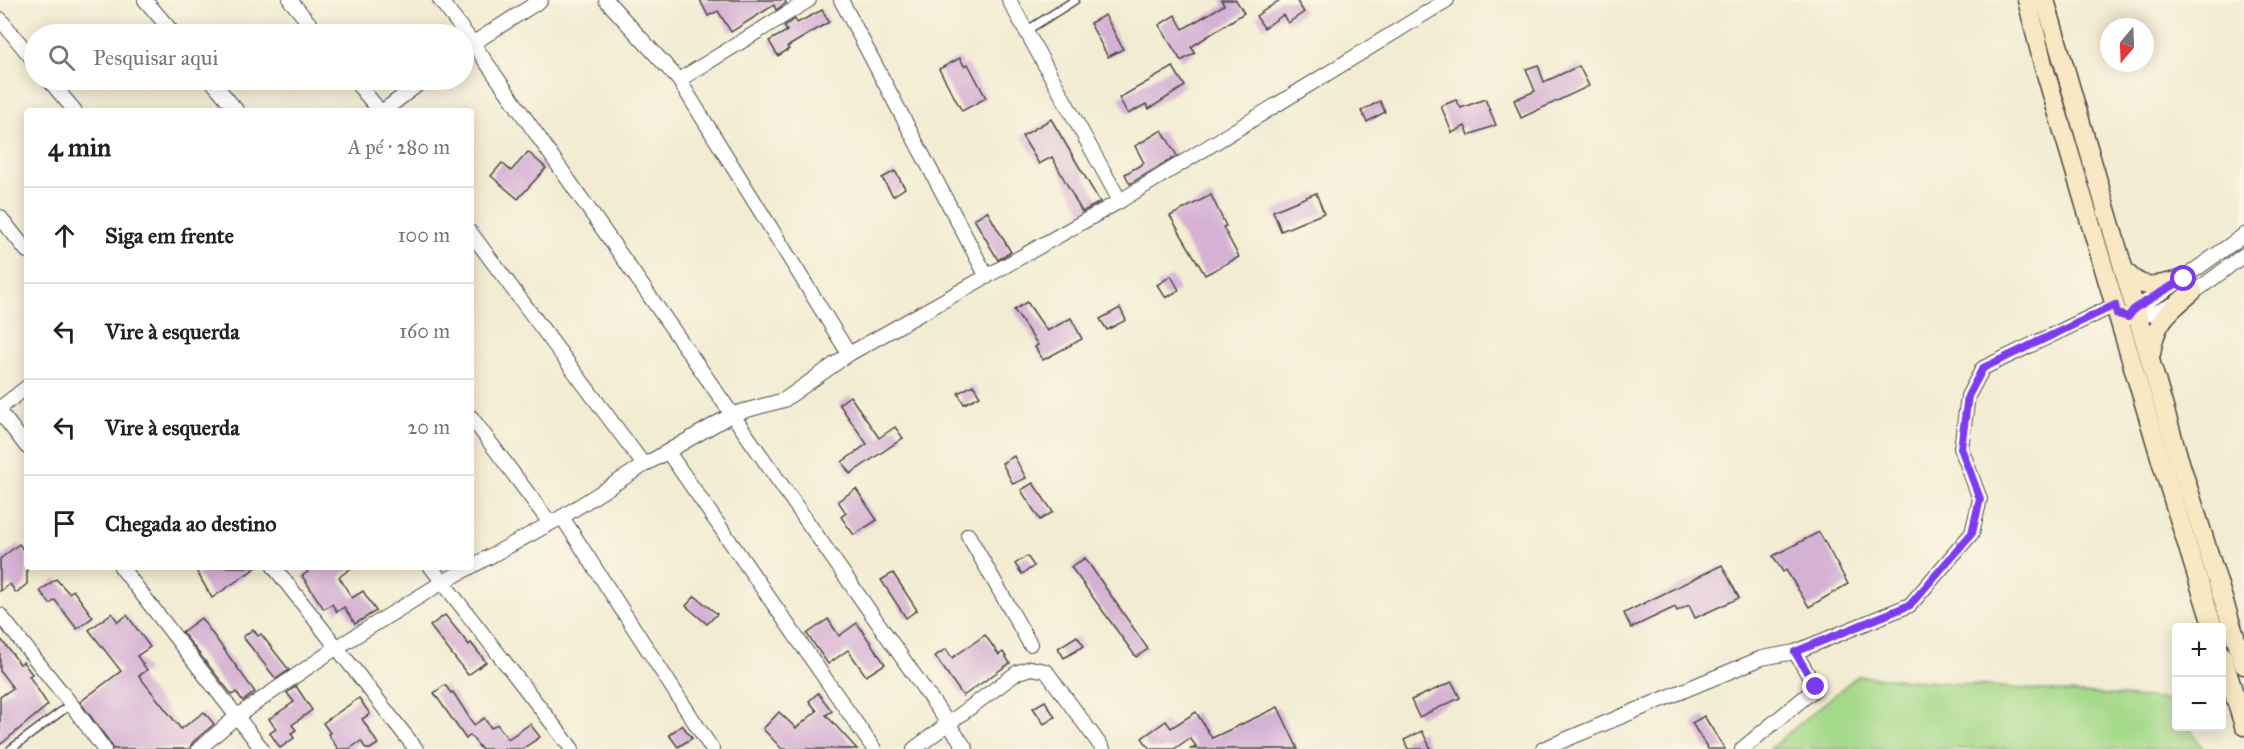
<!DOCTYPE html>
<html lang="pt">
<meta charset="utf-8">
<style>
:root{--surface:#fff;--page:#f6f6f6;--text:#222;--muted:#767676;--line:#e0e0e0}
body{margin:0;font-family:"IM FELL Great Primer",serif;background:var(--page);color:var(--text)}
.controls{position:absolute;right:18px;bottom:18px;display:grid;overflow:hidden;border-radius:6px;box-shadow:0 3px 15px #0003}
.controls button{width:54px;height:54px;display:grid;place-items:center;padding:0;border:0;border-bottom:2px solid var(--line);background:var(--surface);color:var(--text);font:30px sans-serif}
.compass{position:absolute;left:2100px;top:18px;width:54px;height:54px;border-radius:50%;background:var(--surface);box-shadow:0 3px 15px #0003;rotate:199deg}
.stop{position:absolute;width:18px;height:18px;margin:-14px;border:4px solid #7c3aed;border-radius:50%;background:#fff}
.stop.end{background:#7c3aed;border-color:#fff;box-shadow:0 2px 6px #0008}
.list{margin:0;padding:0;list-style:none}
h2{display:flex;justify-content:space-between;align-items:center;height:78px;margin:0;padding:0 24px;font-size:26px}
h2 small{font-size:20px;font-weight:400;color:var(--muted)}
.list li{display:grid;grid-template-columns:39px 1fr auto;gap:18px;align-items:center;box-sizing:border-box;height:96px;padding:0 24px;border-top:2px solid var(--line)}
.list b{display:block;font-size:22px;white-space:nowrap}
.list em{font-size:20px;font-style:normal;color:var(--muted)}
.icon{flex:none;width:33px;height:33px;fill:none;stroke:currentColor;stroke-width:2;stroke-linecap:round;stroke-linejoin:round}
.map{position:relative;flex:none;width:2244px;height:749px;overflow:hidden}
.search{position:absolute;background:var(--surface);box-shadow:0 3px 15px #0003;left:24px;top:24px;width:450px;height:66px;display:flex;align-items:center;gap:15px;box-sizing:border-box;padding:0 21px;border-radius:33px;color:var(--muted);font-size:22px}
.panel{position:absolute;background:var(--surface);box-shadow:0 3px 15px #0003;left:24px;top:108px;width:450px;height:462px;border-radius:6px}
.map>svg:first-child{display:block}
.green{fill:#a4d98a;stroke:#68825a;stroke-width:1.5}
.building{fill:#d5b1d4}
.lines{fill:none;stroke-linecap:round;stroke-linejoin:round}
.lane-casing{stroke:#494844;stroke-width:10}
.street-casing{stroke:#494844;stroke-width:16}
.secondary-casing{stroke:#494844;stroke-width:21}
.lane{stroke:#fff;stroke-width:7}
.street{stroke:#fff;stroke-width:14}
.secondary{stroke:#f8e8c3;stroke-width:18}
.route{stroke:#7c3aed;stroke-width:8}
</style>
<div class="map">
<svg width="2244" height="749" viewBox="0 0 2244 749">
<rect width="100%" height="100%" fill="#fcf5e5"/>
<filter id="ink" filterUnits="userSpaceOnUse"><feTurbulence type="fractalNoise" baseFrequency=".0167" numOctaves="2"/><feDisplacementMap in="SourceGraphic" scale="12" xChannelSelector="R" yChannelSelector="G"/><feConvolveMatrix kernelMatrix="1 2 1 2 8 2 1 2 1" color-interpolation-filters="sRGB"/></filter>
<filter id="wash" filterUnits="userSpaceOnUse"><feTurbulence type="fractalNoise" baseFrequency=".008" numOctaves="4" result="noise"/><feDisplacementMap in="SourceGraphic" scale="24" xChannelSelector="R" yChannelSelector="G"/><feGaussianBlur stdDeviation="1.35" result="paint"/><feColorMatrix in="noise" values="0 0 0 0 0 0 0 0 0 0 0 0 0 0 0 0 0 1.4 0 .05"/><feComposite in="paint" operator="in"/></filter>
<g filter="url(#wash)">
<rect width="100%" height="100%" fill="#f3ecd3"/>
<!-- green -->
<polygon class="green" points="1857,676 2173,700 2176,705 2176,726 2189,727 2203,749 1770,749"/>
<g id="blocks">
<!-- building -->
<g class="building">
<polygon points="700,0 785,0 786,3 776,10 774,5 731,32 718,11 708,16"/>
<polygon points="1221,0 1236,0 1244,13 1191,47 1195,53 1181,61 1159,25 1175,15 1183,29 1224,5"/>
<polygon points="1280,0 1296,0 1304,12 1288,23 1283,15 1264,28 1256,16"/>
<polygon points="822,10 829,22 787,47 789,49 778,56 769,41 787,31 784,26 795,19 797,23"/>
<polygon points="1105,15 1123,49 1108,57 1090,23"/>
<polygon points="960,58 964,66 968,64 986,98 962,111 939,69"/>
<polygon points="1538,65 1544,82 1579,66 1589,86 1521,118 1514,100 1535,91 1526,69"/>
<polygon points="1173,67 1185,86 1149,109 1146,104 1128,114 1119,98"/>
<polygon points="1485,99 1496,125 1469,135 1465,126 1452,133 1441,106 1456,100 1461,108"/>
<polygon points="1380,101 1385,112 1367,122 1361,111"/>
<polygon points="1051,119 1100,202 1082,212 1052,157 1039,164 1022,136"/>
<polygon points="1162,130 1177,156 1130,184 1125,174 1144,163 1135,146"/>
<polygon points="528,152 546,168 518,199 491,176 502,163 511,171"/>
<polygon points="895,171 905,188 893,196 882,178"/>
<polygon points="1316,193 1324,213 1281,231 1273,211"/>
<polygon points="1211,195 1226,226 1223,227 1239,257 1205,275 1170,216"/>
<polygon points="987,211 1011,252 998,260 974,219"/>
<polygon points="1171,276 1179,290 1166,298 1157,285"/>
<polygon points="1027,302 1047,331 1071,318 1082,339 1043,360 1035,347 1038,345 1014,310"/>
<polygon points="1120,308 1126,320 1107,330 1100,319"/>
<polygon points="973,385 980,396 964,404 958,393"/>
<polygon points="850,396 879,438 895,427 903,438 850,474 842,462 867,444 839,404"/>
<polygon points="1014,456 1026,478 1013,484 1002,463"/>
<polygon points="1033,483 1053,512 1040,520 1021,490"/>
<polygon points="856,489 877,520 854,535 841,517 846,513 838,501"/>
<polygon points="1819,532 1848,584 1809,607 1786,570 1783,572 1773,556"/>
<polygon points="19,544 27,555 27,584 16,593 10,584 0,591 0,559"/>
<polygon points="1027,556 1034,566 1022,574 1015,564"/>
<polygon points="1085,558 1148,649 1136,657 1071,567"/>
<polygon points="1722,565 1739,598 1695,618 1689,605 1677,611 1675,607 1631,628 1624,613"/>
<polygon points="194,567 257,567 212,598"/>
<polygon points="305,567 353,567 339,577 352,598 363,591 376,611 355,624 344,607 337,612 332,604 324,609 302,576 308,572"/>
<polygon points="893,573 917,610 906,618 881,580"/>
<polygon points="56,579 69,593 73,590 93,617 77,629 55,600 50,604 40,591"/>
<polygon points="695,596 717,614 707,624 686,606"/>
<polygon points="112,613 118,622 127,615 150,647 137,656 147,670 139,676 181,729 204,712 214,724 193,742 189,749 113,749 111,744 80,702 121,671 89,630"/>
<polygon points="445,615 469,645 471,643 486,662 468,675 430,626"/>
<polygon points="201,618 255,692 243,701 236,692 232,695 182,632"/>
<polygon points="828,619 839,636 857,623 885,664 866,676 848,650 828,664 807,634"/>
<polygon points="253,629 258,636 261,634 289,670 276,679 243,637"/>
<polygon points="985,635 999,655 1003,652 1010,663 963,696 935,656 946,649 952,658"/>
<polygon points="1077,636 1084,646 1064,658 1058,648"/>
<polygon points="0,638 20,664 23,662 32,674 29,676 48,705 0,745 0,697 13,688 0,671"/>
<polygon points="1452,682 1460,698 1419,717 1411,700"/>
<polygon points="445,685 451,693 453,692 474,725 484,718 491,728 497,724 508,739 530,724 540,737 522,749 481,749 470,735 466,739 434,693"/>
<polygon points="296,686 312,710 292,725 296,730 291,733 294,738 280,748 270,733 276,729 269,719 294,702 287,693"/>
<polygon points="818,693 832,711 826,715 857,749 782,749 763,729 779,712 796,728 817,711 809,701"/>
<polygon points="359,698 370,714 362,719 378,744 370,749 366,749 361,741 349,749 338,749 328,734 330,733 323,723"/>
<polygon points="1045,701 1055,717 1044,724 1033,708"/>
<polygon points="1278,707 1298,749 1189,749 1196,746 1190,738 1174,749 1150,749 1142,738 1166,721 1171,728 1196,712 1212,738"/>
<polygon points="1704,716 1725,749 1708,749 1692,723"/>
<polygon points="682,725 692,738 678,747 669,735"/>
<polygon points="1422,731 1431,749 1408,749 1404,740"/>
</g>
</g>
</g>
<g filter="url(#ink)">
<use href="#blocks" fill-opacity="0" stroke="#494844" stroke-width="1.5"/>
<g class="lines">
<defs>
<g id="lane">
<polyline points="1026,31 1075,0"/>
<polyline points="11,749 71,704"/>
</g>
<g id="street">
<polyline points="145,0 174,34"/>
<polyline points="290,0 318,34"/>
<polyline points="440,0 472,42 966,749"/>
<polyline points="606,0 679,80 849,354"/>
<polyline points="841,0 987,277"/>
<polyline points="1009,0 1120,201"/>
<polyline points="0,19 34,61"/>
<polyline points="464,49 541,0"/>
<polyline points="49,80 75,111"/>
<polyline points="211,80 237,111"/>
<polyline points="354,80 380,111"/>
<polyline points="679,80 809,0"/>
<polyline points="383,111 424,80"/>
<polyline points="0,217 27,251"/>
<polyline points="471,233 644,465"/>
<polyline points="2130,314 2135,308 2168,289 2244,235"/>
<path d="M2128 317C2169 318 2212 278 2244 255"/>
<polyline points="0,408 27,387"/>
<polyline points="0,412 27,447"/>
<polyline points="471,417 550,523"/>
<polyline points="668,452 874,749"/>
<polyline points="562,517 712,749"/>
<polyline points="968,535 1030,644"/>
<polyline points="121,567 262,749"/>
<polyline points="274,567 416,749"/>
<polyline points="431,567 572,749"/>
<polyline points="0,615 71,704 104,749"/>
<polyline points="1795,652 1910,605 1972,533 1980,499 1961,448 1968,396 1983,368 2115,305"/>
<polyline points="199,749 237,716 336,648 443,582 562,517 644,465 733,414 784,400 849,354 1120,201 1447,0"/>
<polyline points="914,749 1018,672 1031,668 1046,671 1103,749"/>
<polyline points="1543,749 1762,658 1795,652 1816,688 1742,749"/>
</g>
<g id="secondary">
<polyline points="2027,0 2043,64 2163,467 2213,628"/>
<polyline points="2045,0 2179,459 2244,665"/>
<path d="M2124 270C2143 293 2158 285 2184 279"/>
<path d="M2151 354C2155 321 2168 312 2193 291"/>
<polyline points="2222,655 2244,726"/>
</g>
</defs>
<!-- lane casing -->
<use href="#lane" class="lane-casing"/>
<!-- street casing -->
<use href="#street" class="street-casing"/>
<!-- secondary casing -->
<use href="#secondary" class="secondary-casing"/>
<!-- lane -->
<use href="#lane" class="lane"/>
<!-- street -->
<use href="#street" class="street"/>
<!-- secondary -->
<use href="#secondary" class="secondary"/>
</g>
</g>
<g class="lines" filter="url(#ink)">
<!-- route -->
<polyline class="route" points="1816,687 1795,652 1910,605 1972,533 1980,499 1961,448 1968,396 1983,368 2115,305 2117,314 2128,317 2135,308 2184,279"/>
</g>
</svg>
<div class="controls">
<button>+</button>
<button>−</button>
</div>
<svg class="compass" viewBox="-18 -18 36 36"><path d="M0-13l5 13h-10z" fill="#e53935"/><path d="M0 13l5-13h-10z" fill="#767676"/></svg>
<div class="stop" style="left:2184px;top:279px"></div>
<div class="stop end" style="left:1816px;top:687px"></div>
<div class="search"><svg class="icon" aria-label="search" viewBox="0 0 24 24"><circle cx="10" cy="10" r="6"/><path d="M15 15l6 6"/></svg>Pesquisar aqui</div>
<section class="panel">
<h2>4 min<small>A pé · 280 m</small></h2>
<ul class="list">
<li><svg class="icon" aria-label="ahead" viewBox="0 0 24 24"><path d="M12 20V5M6 11l6-6 6 6"/></svg><div><b>Siga em frente</b></div><em>100 m</em></li>
<li><svg class="icon" aria-label="left" viewBox="0 0 24 24"><path d="M17 20v-9H6M10 6l-5 5 5 5"/></svg><div><b>Vire à esquerda</b></div><em>160 m</em></li>
<li><svg class="icon" aria-label="left" viewBox="0 0 24 24"><path d="M17 20v-9H6M10 6l-5 5 5 5"/></svg><div><b>Vire à esquerda</b></div><em>20 m</em></li>
<li><svg class="icon" aria-label="arrive" viewBox="0 0 24 24"><path d="M6 21V4h12l-3 4 3 4H6"/></svg><div><b>Chegada ao destino</b></div></li>
</ul>
</section>
</div>
